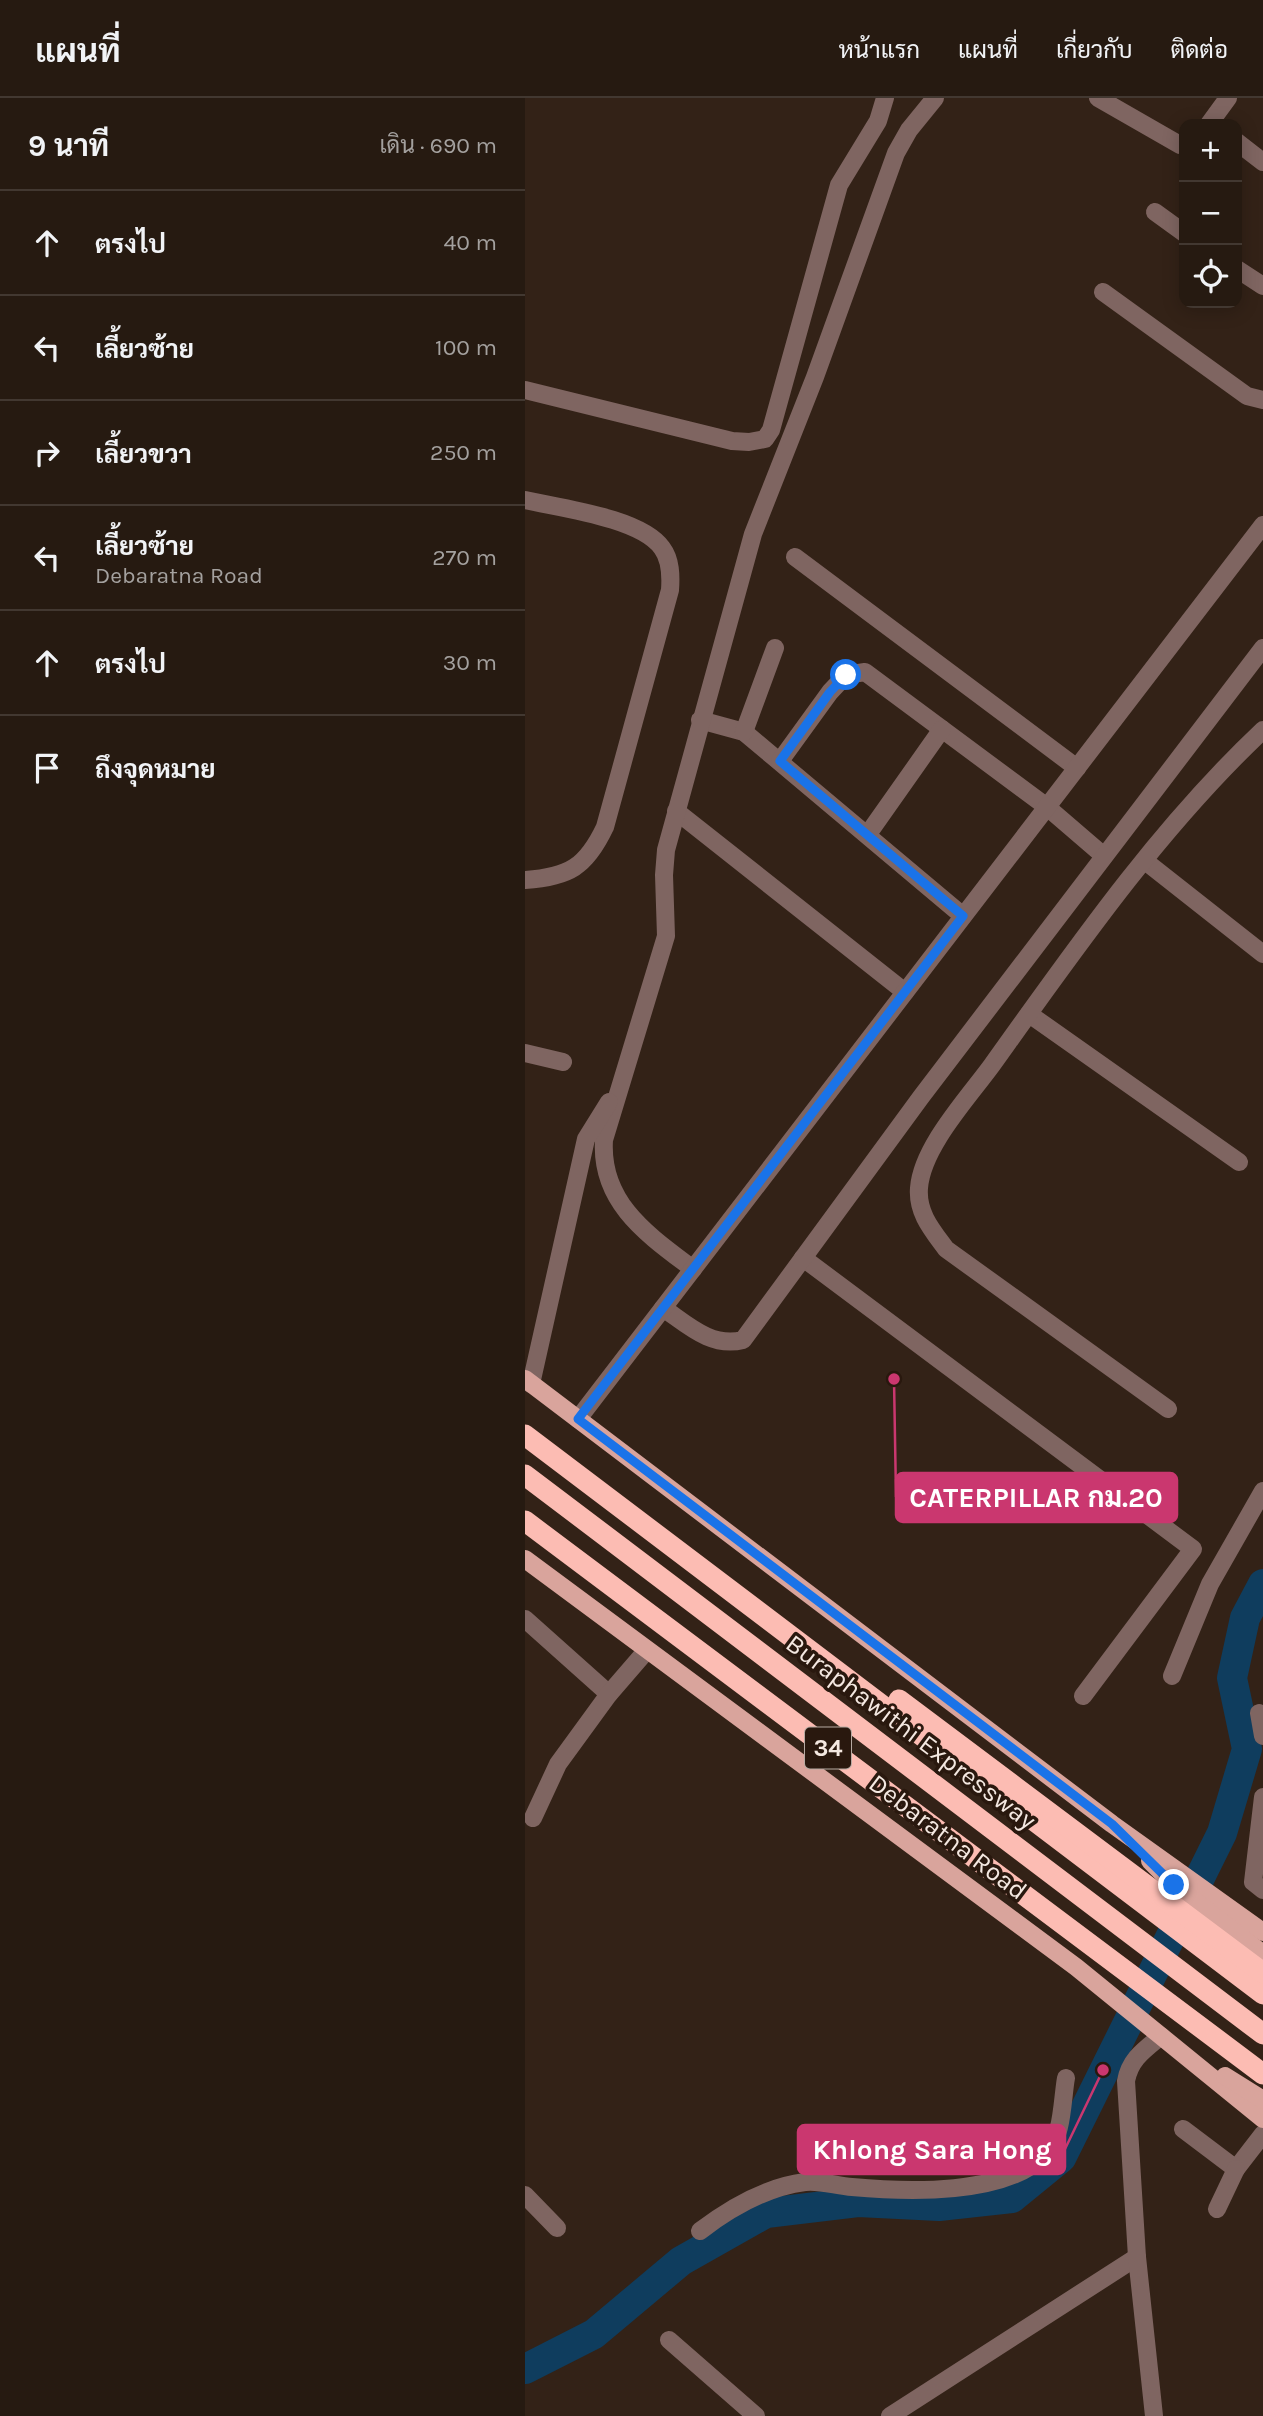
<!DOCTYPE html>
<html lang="th">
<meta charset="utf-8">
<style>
:root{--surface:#261a11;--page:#32271f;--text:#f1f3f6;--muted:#a4a19f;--line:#423831}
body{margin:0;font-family:Karla,Sarabun,sans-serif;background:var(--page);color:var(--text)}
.controls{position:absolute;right:21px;top:21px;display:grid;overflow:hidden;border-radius:14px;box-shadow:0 4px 18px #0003}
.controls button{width:63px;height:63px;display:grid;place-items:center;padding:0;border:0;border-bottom:2px solid var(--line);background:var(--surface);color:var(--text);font:35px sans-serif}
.stop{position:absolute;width:21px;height:21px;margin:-16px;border:5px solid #1a73e8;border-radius:50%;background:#fff}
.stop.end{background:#1a73e8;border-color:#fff;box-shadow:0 2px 7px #0008}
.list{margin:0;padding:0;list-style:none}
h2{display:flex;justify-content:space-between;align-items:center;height:91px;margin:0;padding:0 28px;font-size:30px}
h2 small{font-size:23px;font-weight:400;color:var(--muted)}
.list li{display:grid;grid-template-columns:46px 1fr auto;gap:21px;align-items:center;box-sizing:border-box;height:105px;padding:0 28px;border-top:2px solid var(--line)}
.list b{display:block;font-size:26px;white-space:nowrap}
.list p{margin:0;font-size:23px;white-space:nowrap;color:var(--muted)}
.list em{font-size:23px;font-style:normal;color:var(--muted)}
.icon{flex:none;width:38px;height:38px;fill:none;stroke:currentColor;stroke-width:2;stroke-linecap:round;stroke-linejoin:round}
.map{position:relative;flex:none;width:738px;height:2318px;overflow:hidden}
header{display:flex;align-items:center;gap:42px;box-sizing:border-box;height:98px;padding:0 35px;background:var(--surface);border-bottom:2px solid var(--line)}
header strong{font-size:33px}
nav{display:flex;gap:38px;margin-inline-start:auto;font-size:24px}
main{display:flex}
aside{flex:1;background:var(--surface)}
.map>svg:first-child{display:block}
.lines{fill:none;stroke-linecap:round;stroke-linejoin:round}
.river{stroke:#0f3d5e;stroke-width:30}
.minor{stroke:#7f6561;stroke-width:18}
.major{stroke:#d9a49c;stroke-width:18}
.highway{stroke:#fcbcb3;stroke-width:21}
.route{stroke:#1a73e8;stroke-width:9}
.labels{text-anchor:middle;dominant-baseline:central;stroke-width:7;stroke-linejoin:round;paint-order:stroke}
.shield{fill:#29180e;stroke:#b7aaa2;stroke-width:2}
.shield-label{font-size:24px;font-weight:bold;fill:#f4e8e1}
.street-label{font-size:26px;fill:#f4e8e1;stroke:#29180e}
.leader{fill:none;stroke:#ca376f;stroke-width:2.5}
.callout-dot{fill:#ca376f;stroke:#29180e;stroke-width:2.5}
.callout{fill:#ca376f;stroke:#ca376f;stroke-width:2.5}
.callout-label{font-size:28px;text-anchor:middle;font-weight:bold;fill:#fff}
</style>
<header>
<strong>แผนที่</strong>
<nav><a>หน้าแรก</a><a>แผนที่</a><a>เกี่ยวกับ</a><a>ติดต่อ</a></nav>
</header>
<main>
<aside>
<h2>9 นาที<small>เดิน · 690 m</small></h2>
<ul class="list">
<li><svg class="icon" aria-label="ahead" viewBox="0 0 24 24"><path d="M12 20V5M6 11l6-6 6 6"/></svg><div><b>ตรงไป</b></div><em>40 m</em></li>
<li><svg class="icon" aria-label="left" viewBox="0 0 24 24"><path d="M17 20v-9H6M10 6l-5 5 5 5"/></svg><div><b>เลี้ยวซ้าย</b></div><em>100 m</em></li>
<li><svg class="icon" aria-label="right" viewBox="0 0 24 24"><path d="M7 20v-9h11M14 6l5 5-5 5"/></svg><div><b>เลี้ยวขวา</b></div><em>250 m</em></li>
<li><svg class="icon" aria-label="left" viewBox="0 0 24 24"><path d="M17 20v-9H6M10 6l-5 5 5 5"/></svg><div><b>เลี้ยวซ้าย</b><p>Debaratna Road</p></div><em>270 m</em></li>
<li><svg class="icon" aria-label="ahead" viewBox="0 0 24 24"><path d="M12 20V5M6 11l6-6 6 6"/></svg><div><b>ตรงไป</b></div><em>30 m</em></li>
<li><svg class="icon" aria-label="arrive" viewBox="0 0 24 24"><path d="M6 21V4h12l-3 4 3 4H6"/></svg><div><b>ถึงจุดหมาย</b></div></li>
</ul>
</aside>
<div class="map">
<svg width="738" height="2318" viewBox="0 0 738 2318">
<rect width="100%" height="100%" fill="#332217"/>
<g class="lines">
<!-- river -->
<polyline class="river" points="0,2271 69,2236 156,2163 241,2115 333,2104 414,2108 487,2100 536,2060 697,1735 722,1651 707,1580 720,1520 738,1486"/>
<!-- minor -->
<g class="minor">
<polyline points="573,0 655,47 659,46"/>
<polyline points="684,26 703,0"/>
<polyline points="712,44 738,64"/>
<polyline points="630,114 659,135"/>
<polyline points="712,171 738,188"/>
<polyline points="578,194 722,298 738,302"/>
<polyline points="0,292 207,343 224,344 240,341 246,332 314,87 353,23 360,0"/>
<path d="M0 402C35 410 116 420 137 450 146 462 146 478 145 492L80 729C61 769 44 779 0 782"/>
<polyline points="270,459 552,670"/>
<polyline points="175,622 219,634 438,818"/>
<polyline points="219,634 250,550"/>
<polyline points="255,663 305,594 321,577 340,574 522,709 579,758"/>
<polyline points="151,713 380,894"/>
<polyline points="343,736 417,631"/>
<polyline points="620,763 738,856"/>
<polyline points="504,916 714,1064"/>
<polyline points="0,955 38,964"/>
<polyline points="278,1160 668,1451 558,1598"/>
<path d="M168 1171C123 1137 75 1105 79 1042L141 838 139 777 141 752 228 436 290 279 371 55 384 32 410 0"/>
<path d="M138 1210C163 1227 186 1250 218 1242L396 999 738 550"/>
<polyline points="6,1286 61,1041 84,1004"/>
<path d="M643 1311 421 1151C407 1132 392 1115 394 1090 397 1049 443 1000 467 967 550 851 634 730 738 632"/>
<polyline points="53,1321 738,427"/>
<polyline points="0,1521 84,1596"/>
<polyline points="647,1578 685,1486 738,1393"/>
<polyline points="734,1615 738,1638"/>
<polyline points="738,1699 728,1784 738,1792"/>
<polyline points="8,1720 33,1666 84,1596 122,1552"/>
<polyline points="658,2031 711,2071 738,2036"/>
<polyline points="0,2097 32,2130"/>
<polyline points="692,2111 711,2071"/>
<path d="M175 2133C205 2110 241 2089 280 2084 294 2082 312 2088 327 2089 381 2094 481 2098 521 2056 538 2039 537 2002 541 1980"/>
<polyline points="144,2242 231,2318"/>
<polyline points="365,2318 612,2159"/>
<path d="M629 2318 612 2159 601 1983C605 1961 619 1952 636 1938"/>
</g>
<!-- major -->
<g class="major">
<polyline points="0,1281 587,1726 738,1834"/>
<polyline points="0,1461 551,1869 738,2021"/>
<polyline points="625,1763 649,1787 738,1856"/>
<polyline points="700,1978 738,2002"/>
</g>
<!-- highway -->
<g class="highway">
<polyline points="0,1337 738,1896"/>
<polyline points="0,1377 738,1936"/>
<polyline points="0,1423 738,1976"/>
<polyline points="374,1602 738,1875"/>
</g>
</g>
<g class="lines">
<!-- route -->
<polyline class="route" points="321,577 305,594 255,663 438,818 53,1321 587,1726 649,1787"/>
</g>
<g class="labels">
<!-- shield labels -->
<rect class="shield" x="280" y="1629.5" width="46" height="41" rx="5"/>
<g class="shield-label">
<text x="303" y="1650">34</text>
</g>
<!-- street labels -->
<g class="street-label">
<text transform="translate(386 1634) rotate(37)">Buraphawithi Expressway</text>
<text transform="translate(423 1739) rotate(37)">Debaratna Road</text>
</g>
</g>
<!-- callouts -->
<path class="leader" d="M369 1281L371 1399M578 1972L540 2051"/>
<g class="callout-dot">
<circle cx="369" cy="1281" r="7"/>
<circle cx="578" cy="1972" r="7"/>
</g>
<g class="callout">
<rect x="371" y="1375" width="281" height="49" rx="7"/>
<rect x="273" y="2027" width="267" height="49" rx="7"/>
</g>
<g class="callout-label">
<text x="511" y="1409">CATERPILLAR กม.20</text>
<text x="407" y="2061">Khlong Sara Hong</text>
</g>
</svg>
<div class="controls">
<button>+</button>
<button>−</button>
<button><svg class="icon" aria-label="locate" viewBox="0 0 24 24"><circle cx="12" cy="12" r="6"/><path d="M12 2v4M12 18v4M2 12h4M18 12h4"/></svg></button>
</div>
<div class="stop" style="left:321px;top:577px"></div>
<div class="stop end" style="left:649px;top:1787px"></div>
</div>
</main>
